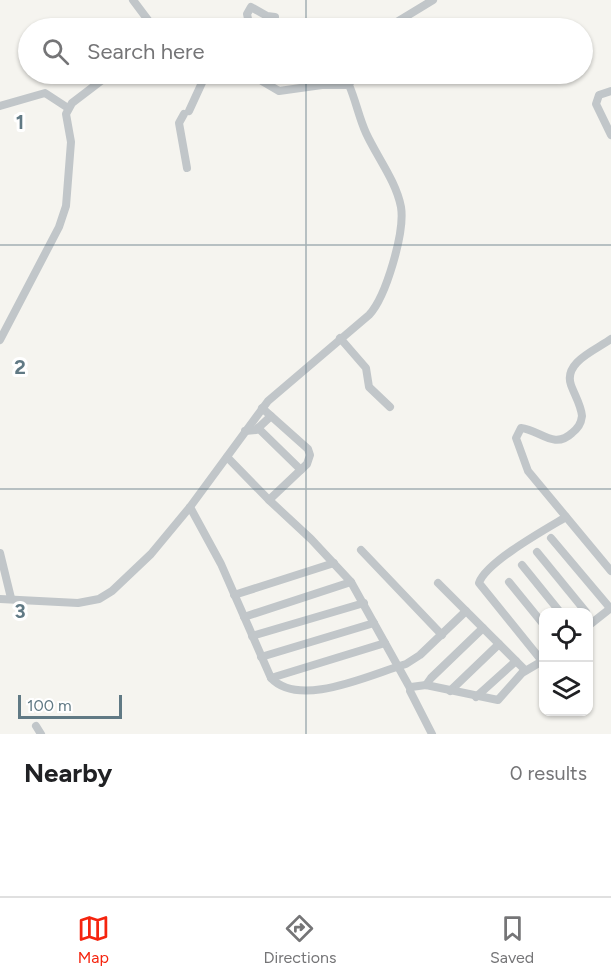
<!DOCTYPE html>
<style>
:root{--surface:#fff;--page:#f6f6f6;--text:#202124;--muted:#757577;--line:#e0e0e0;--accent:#f5240e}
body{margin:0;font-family:Figtree,sans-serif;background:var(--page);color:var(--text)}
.controls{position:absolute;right:18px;bottom:18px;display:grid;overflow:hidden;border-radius:12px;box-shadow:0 2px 4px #0004}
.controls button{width:54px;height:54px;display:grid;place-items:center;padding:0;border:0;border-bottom:2px solid var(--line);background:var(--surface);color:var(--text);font:30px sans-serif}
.scale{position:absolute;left:18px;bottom:15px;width:104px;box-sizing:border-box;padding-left:6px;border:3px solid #607984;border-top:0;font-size:16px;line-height:21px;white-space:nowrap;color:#607984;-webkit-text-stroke:4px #fff;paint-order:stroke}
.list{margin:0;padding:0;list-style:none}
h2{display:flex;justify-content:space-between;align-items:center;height:78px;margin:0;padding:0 24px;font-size:26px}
h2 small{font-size:20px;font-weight:400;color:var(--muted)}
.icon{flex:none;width:33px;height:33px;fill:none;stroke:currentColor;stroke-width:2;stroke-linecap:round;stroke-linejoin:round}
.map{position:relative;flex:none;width:611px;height:734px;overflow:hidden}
.search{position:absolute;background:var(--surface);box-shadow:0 2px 4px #0004;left:18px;right:18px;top:18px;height:66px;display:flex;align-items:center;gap:15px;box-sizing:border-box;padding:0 21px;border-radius:33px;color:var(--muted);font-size:22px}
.sheet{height:162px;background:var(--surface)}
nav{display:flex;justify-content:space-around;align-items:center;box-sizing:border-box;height:84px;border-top:2px solid var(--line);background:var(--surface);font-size:16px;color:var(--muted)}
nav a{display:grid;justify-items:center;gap:3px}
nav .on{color:var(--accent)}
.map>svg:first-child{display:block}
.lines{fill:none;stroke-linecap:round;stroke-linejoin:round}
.minor{stroke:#c1c6c9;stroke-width:8}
.grid{fill:none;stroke:#607984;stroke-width:1.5;stroke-opacity:0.55}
.grid-label{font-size:20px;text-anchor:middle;font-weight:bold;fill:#607984;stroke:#fff;stroke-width:6;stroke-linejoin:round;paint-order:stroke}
</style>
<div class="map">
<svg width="611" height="734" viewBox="0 0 611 734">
<rect width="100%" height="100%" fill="#f5f4ef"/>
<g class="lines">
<!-- minor -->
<g class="minor">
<polyline points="133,0 154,28"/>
<polyline points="250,28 247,14 251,7 267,16 275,17"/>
<polyline points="387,28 433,0"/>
<polyline points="250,74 279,91 322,85 349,85"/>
<polyline points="611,91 599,95 596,104 611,135"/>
<polyline points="0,106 45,93 68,108"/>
<polyline points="189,111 206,74"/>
<polyline points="184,114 179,123 187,168"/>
<polyline points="340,338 366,368 369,387 390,407"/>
<path d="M611 339C596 350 563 362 571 385 575 396 581 405 582 416 581 424 578 428 572 433 554 450 540 430 521 428L516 438 528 471 611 571"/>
<polyline points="0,340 59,227 66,206 71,142 66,114 72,103 110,74"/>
<polyline points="258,428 301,470"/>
<polyline points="245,431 256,430 271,416"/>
<polyline points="227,457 269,500 307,464 310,455 308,449 262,408"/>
<polyline points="269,500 311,539 351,582 410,688"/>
<path d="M190 507 221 564 271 678C300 709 371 674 406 664L420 655 466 611"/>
<polyline points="551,538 610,608"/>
<polyline points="361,550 442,635"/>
<polyline points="537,552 586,612"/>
<polyline points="0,553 11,598"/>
<polyline points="522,565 560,612"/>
<polyline points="509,582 544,625"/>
<polyline points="438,583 525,670"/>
<polyline points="234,595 334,563"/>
<path d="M0 599 78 603 99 599 112 591 151 554 190 507 268 401 369 315C386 297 405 232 401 207 396 181 377 157 366 133 359 118 356 101 349 85L354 74"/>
<polyline points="244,617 351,582"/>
<polyline points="588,626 611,608"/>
<polyline points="252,636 364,603"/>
<polyline points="261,657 374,623"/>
<path d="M542 661 479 583C486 562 546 529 566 517"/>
<polyline points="271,678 385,643"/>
<polyline points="426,685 431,678 483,628"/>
<polyline points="450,691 499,644"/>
<polyline points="476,697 516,661"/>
<polyline points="36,726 41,734"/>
<polyline points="432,734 410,691 411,687 426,685 498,700 522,673 544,660"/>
</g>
</g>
<!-- grid -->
<path class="grid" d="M306 0V28M306 74V734M0 245H611M0 489H611"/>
<g class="grid-label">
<text x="20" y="129">1</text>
<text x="20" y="374">2</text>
<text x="20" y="618">3</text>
</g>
</svg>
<div class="controls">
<button><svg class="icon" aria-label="locate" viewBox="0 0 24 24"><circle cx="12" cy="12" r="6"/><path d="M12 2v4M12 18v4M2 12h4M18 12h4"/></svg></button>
<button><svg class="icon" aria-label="layers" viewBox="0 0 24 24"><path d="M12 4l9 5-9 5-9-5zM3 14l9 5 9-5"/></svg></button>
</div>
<div class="scale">100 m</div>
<div class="search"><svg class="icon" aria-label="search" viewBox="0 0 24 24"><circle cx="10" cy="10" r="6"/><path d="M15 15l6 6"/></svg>Search here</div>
</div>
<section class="sheet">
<h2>Nearby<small>0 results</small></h2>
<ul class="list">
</ul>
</section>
<nav>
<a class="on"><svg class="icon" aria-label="map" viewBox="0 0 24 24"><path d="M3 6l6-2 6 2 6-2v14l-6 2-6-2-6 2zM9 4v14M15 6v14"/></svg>Map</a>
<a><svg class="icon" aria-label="directions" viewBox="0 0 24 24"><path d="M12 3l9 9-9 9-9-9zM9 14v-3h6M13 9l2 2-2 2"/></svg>Directions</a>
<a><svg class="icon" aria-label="saved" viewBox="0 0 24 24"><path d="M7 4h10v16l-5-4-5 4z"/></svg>Saved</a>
</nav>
